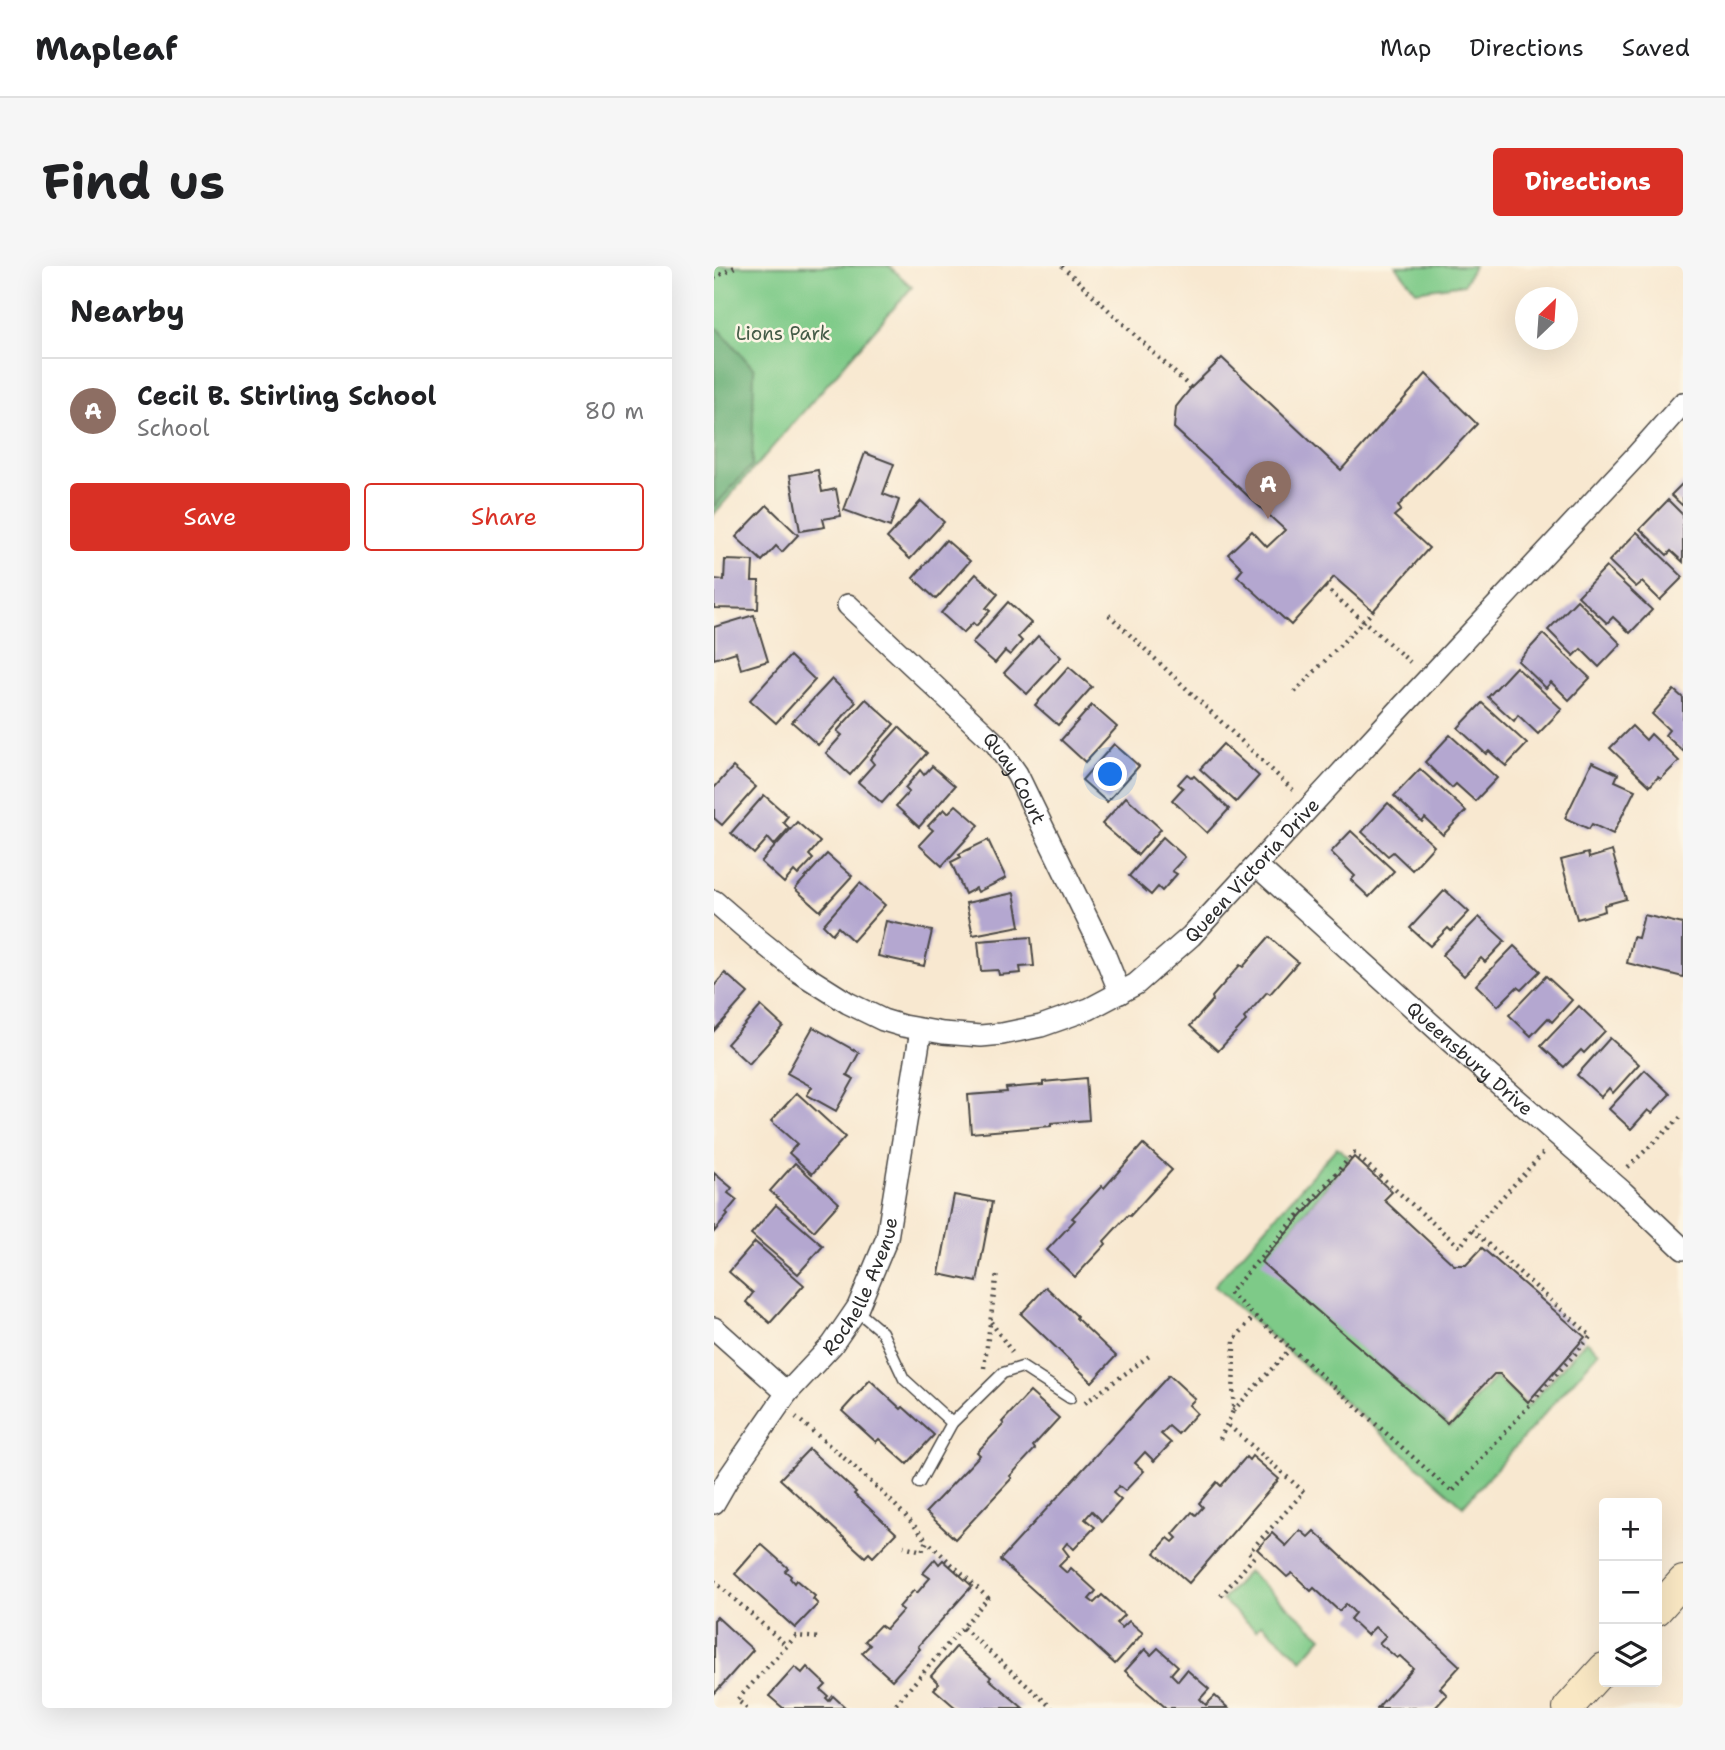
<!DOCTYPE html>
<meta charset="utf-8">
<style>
:root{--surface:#fff;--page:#f6f6f6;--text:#202124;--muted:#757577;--line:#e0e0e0;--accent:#d93025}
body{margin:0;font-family:"Shantell Sans",sans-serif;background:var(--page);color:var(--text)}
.controls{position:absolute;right:21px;bottom:21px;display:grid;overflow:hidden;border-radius:7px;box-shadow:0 7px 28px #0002}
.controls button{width:63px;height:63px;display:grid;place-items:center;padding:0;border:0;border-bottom:2px solid var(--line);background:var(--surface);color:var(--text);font:35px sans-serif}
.compass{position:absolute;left:801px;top:21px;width:63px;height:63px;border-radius:50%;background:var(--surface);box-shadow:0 7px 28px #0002;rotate:25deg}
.you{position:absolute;left:397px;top:509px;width:24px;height:24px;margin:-18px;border:5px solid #fff;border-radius:50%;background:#1a73e8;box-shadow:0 0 0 10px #1a73e833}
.badge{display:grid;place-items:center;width:46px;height:46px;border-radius:50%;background:var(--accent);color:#fff;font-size:23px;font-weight:700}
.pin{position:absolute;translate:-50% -58px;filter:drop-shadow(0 2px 4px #0008)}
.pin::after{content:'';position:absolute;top:37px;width:24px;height:21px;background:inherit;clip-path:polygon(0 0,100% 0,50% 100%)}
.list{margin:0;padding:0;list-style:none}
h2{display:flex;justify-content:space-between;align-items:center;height:91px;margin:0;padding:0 28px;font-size:30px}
h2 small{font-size:23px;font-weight:400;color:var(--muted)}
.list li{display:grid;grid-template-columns:46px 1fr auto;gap:21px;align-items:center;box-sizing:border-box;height:105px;padding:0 28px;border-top:2px solid var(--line)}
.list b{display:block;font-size:26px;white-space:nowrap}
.list p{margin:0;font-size:23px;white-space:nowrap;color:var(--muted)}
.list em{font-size:23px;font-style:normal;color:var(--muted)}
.actions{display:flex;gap:14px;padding:21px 28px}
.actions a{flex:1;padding:16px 0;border:2px solid var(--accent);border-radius:7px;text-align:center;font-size:24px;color:var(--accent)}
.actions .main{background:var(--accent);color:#fff}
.icon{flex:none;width:38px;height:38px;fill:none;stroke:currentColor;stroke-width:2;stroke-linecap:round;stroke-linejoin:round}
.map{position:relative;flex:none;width:969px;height:1442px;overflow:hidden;border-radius:7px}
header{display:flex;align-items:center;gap:42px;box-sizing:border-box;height:98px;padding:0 35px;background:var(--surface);border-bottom:2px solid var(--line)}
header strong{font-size:33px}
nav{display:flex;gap:38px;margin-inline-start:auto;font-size:24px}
.intro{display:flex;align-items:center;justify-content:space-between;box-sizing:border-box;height:168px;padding:0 42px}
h1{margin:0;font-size:49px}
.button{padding:18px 32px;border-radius:7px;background:var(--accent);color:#fff;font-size:24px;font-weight:700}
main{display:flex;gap:42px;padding:0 42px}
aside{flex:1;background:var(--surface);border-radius:7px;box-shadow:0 7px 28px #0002}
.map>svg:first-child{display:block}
.green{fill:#7eca88;stroke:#547a5a;stroke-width:2}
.forest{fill:#66ae74;stroke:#486c50;stroke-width:2}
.building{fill:#b4a7d0}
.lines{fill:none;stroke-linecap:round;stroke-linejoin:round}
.lane-casing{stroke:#4a4744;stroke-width:13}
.street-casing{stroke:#4a4744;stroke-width:24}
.secondary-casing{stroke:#4a4744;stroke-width:32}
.path{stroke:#4a4744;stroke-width:4.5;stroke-dasharray:2 5;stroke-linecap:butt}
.lane{stroke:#fff;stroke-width:10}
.street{stroke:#fff;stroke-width:21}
.secondary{stroke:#f9e7c3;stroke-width:30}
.labels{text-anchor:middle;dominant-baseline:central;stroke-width:5;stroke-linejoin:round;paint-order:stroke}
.park-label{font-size:19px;fill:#445b47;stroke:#fcf5e5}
.street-label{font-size:19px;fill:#2b2b2b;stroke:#fcf5e5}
</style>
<header>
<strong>Mapleaf</strong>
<nav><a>Map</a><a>Directions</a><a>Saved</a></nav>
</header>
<div class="intro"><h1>Find us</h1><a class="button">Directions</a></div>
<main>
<aside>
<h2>Nearby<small></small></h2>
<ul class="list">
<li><span class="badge" style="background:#8d6e63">A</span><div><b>Cecil B. Stirling School</b><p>School</p></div><em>80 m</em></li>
</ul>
<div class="actions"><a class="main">Save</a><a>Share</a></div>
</aside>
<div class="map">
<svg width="969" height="1442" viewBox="0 0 969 1442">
<rect width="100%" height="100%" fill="#fcf5e5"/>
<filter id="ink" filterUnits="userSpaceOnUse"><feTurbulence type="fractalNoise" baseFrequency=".0143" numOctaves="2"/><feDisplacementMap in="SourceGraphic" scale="14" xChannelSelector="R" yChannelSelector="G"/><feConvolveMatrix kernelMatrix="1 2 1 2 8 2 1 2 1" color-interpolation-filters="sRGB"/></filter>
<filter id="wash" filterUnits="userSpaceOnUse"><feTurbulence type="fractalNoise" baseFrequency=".00686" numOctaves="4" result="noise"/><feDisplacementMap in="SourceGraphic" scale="28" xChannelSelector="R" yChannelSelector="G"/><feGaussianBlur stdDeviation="1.57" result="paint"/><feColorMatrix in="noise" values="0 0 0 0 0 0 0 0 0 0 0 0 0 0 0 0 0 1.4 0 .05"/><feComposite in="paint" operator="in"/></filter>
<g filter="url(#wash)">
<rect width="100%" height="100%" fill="#f8e8d0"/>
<!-- green -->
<g class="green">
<polygon points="0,0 175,0 198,21 0,248"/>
<polygon points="682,0 760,0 750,18 702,25"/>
<polygon points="623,881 636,892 550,995 736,1161 781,1111 814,1140 872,1075 885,1086 749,1240 500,1020"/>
<polygon points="534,1305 608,1371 588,1394 548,1358 542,1364 508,1334"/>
</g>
<!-- forest -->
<polygon class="forest" points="0,62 5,63 40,103 38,199 0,241"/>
<g id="blocks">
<!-- building -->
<g class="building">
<polygon points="508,92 627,204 712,108 763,158 684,240 687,244 680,250 715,282 659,345 620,311 577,359 523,310 529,303 514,288 538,265 553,281 571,264 460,162 462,141 477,122"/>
<polygon points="151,187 180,198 169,228 185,234 176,261 130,244"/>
<polygon points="104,204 108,226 122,223 127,250 109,253 111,261 86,265 76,209"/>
<polygon points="969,217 969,240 957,229"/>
<polygon points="954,234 969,249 969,296 957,285 953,289 926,263"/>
<polygon points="207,235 230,256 196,293 173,272"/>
<polygon points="53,239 84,269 68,286 62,280 48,295 22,271"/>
<polygon points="923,266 969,311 946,334 928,316 922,321 895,295"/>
<polygon points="232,274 256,295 222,333 199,312"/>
<polygon points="11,294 39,295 38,315 45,315 44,343 0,342 0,313 10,314"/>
<polygon points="892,301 938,344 916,367 899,351 893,357 864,330"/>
<polygon points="262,308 284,328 272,342 276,345 262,360 259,357 249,367 227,347"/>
<polygon points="863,334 907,378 885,401 867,383 860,390 834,364"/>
<polygon points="294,336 317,357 304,371 308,375 296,389 291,385 281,397 258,377"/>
<polygon points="40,349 54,395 27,403 22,386 0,393 0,361"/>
<polygon points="829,368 876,412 855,434 837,416 832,422 804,395"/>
<polygon points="324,370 347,391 313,428 290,407"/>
<polygon points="76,390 101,414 62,457 36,434"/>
<polygon points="355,401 378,421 344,459 321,439"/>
<polygon points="802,401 848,443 824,468 804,449 800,455 774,431"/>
<polygon points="118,413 142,436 104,479 78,456"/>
<polygon points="960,424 969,432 969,485 951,469 955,464 938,448"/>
<polygon points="152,433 180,458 136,509 112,487 128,469 123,465"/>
<polygon points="768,437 813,478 792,500 775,485 772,488 744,462"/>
<polygon points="378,439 403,461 371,496 347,474"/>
<polygon points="918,460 932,474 937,468 965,495 947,513 944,511 936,520 896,482"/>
<polygon points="185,461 213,487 168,537 144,516 160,498 156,493"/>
<polygon points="736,469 783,512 761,535 742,518 738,522 711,496"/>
<polygon points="400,478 425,500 393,536 368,514"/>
<polygon points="509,478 545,510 522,536 486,503"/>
<polygon points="878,496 904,508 901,515 921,524 899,568 878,558 875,563 851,552"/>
<polygon points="218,500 241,520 205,561 182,540 195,526 191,522 206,504 210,509"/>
<polygon points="19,501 42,521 8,559 0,552 0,522"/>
<polygon points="706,503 752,545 729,569 711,552 708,556 680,530"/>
<polygon points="473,508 478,512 480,510 515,543 493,567 458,534 469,522 464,518"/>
<polygon points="50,529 74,550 69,556 75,562 60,579 54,572 40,588 17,567"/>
<polygon points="412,531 447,563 424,589 388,558"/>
<polygon points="674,537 720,580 698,604 679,586 674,590 648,566"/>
<polygon points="242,539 265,559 228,600 205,579 219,564 214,560 230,543 234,547"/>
<polygon points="83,556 106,576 95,589 99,593 84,609 80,605 70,617 47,596"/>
<polygon points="637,565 680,605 655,631 637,614 641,610 617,586"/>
<polygon points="449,571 471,591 458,605 463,608 448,625 444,621 437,629 415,610"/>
<polygon points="274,574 292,612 264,626 262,622 251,628 237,596 247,591 245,588"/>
<polygon points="898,585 912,633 890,639 891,645 863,653 847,594 874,587 875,592"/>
<polygon points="113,588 138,610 106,645 81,623"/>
<polygon points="146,617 171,639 139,675 124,661 118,668 109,659"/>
<polygon points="731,624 755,646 737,665 734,662 716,680 696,662"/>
<polygon points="300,627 306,660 259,669 252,637"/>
<polygon points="930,649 969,658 969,711 913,697 919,671 924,672"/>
<polygon points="765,651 791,675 771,696 767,692 750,710 728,689"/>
<polygon points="172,655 218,665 210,700 164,690"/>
<polygon points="317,671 320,700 306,701 307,707 285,709 284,704 267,705 264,675"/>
<polygon points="555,671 584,696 556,728 553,726 530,752 532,755 504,785 476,760 499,734 498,731 526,699 529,701"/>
<polygon points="800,680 826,705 807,724 803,721 784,740 762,719"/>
<polygon points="11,707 34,727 0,765 0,720"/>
<polygon points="832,710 858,734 838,756 834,752 817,770 795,749"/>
<polygon points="47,740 69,760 35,798 13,778"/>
<polygon points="865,740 891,765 870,787 867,784 850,801 827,780"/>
<polygon points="99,761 145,787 133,809 140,813 122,845 93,829 98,821 73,807"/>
<polygon points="896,772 925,798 899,827 895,822 887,831 863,809"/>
<polygon points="931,804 956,828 938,847 934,844 917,863 895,843"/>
<polygon points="372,812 375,854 337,857 337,860 257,867 254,829 293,826 292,822 329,819 329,816"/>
<polygon points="83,827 131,871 98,908 75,887 83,878 57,855"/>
<polygon points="429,878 458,904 416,950 414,949 390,975 392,978 361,1011 333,984 361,954 358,952 388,920 390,922"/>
<polygon points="640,891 678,926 670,934 740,999 752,999 768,982 871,1071 814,1136 786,1108 780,1108 733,1157 547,996"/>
<polygon points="81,897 125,937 100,965 56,925"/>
<polygon points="0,907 18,922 14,927 23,934 12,947 14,949 0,966"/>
<polygon points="240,929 278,936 263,1016 225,1008"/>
<polygon points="62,939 109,980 84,1008 37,968"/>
<polygon points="41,976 90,1019 56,1057 32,1036 39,1027 15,1006"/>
<polygon points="332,1021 363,1050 362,1052 402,1090 378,1116 307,1048"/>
<polygon points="455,1109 481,1133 475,1139 483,1147 464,1168 455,1160 447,1168 457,1177 440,1195 431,1186 421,1197 430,1205 411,1225 405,1220 399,1227 407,1234 388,1255 378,1245 371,1253 381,1261 360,1283 353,1277 349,1282 355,1290 345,1300 353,1307 357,1302 382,1325 375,1333 380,1337 388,1329 410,1349 402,1357 408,1362 415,1355 429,1367 401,1398 286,1294"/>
<polygon points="156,1114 187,1143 189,1141 220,1169 193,1198 165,1173 162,1176 128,1145"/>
<polygon points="316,1126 345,1152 319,1180 321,1183 296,1210 298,1212 241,1273 212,1246 266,1189 263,1186 290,1158 288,1156"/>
<polygon points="95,1183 142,1226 140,1228 182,1267 159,1291 155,1287 151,1291 66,1213"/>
<polygon points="538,1190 565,1213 475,1317 441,1287 454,1272 459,1276 463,1272 459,1268 478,1246 482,1249 489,1241 485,1237 503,1216 507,1220 532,1191 535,1194"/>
<polygon points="586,1264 594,1271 600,1265 746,1400 726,1422 733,1429 721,1442 663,1442 699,1402 686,1390 683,1392 665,1377 672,1370 661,1361 653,1369 636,1353 641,1347 632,1338 625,1345 600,1322 597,1325 578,1307 573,1311 543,1283 558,1267 572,1280"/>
<polygon points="47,1278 74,1302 71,1305 77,1310 76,1312 80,1317 82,1314 101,1330 99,1333 104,1338 81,1362 21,1308"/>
<polygon points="221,1293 225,1298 229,1294 258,1320 204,1380 206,1383 178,1414 148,1387 156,1379 151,1375 166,1359 172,1363 189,1344 185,1341 200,1324 203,1327 216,1312 209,1307"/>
<polygon points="3,1351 39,1384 0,1428 0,1354"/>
<polygon points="242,1381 277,1411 275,1413 309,1442 242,1442 220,1423 225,1418 217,1410"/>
<polygon points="444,1382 464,1400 457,1408 464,1415 473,1404 495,1423 486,1433 492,1439 501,1430 514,1442 452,1442 411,1405 431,1383 437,1389"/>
<polygon points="81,1401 88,1407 93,1401 112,1419 107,1424 114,1430 112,1432 115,1435 119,1430 132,1442 69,1442 55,1430"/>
</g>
</g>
</g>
<g filter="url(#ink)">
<use href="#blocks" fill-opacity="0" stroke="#4a4744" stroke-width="2"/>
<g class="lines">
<defs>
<g id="lane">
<polyline points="142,1044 168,1066 190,1113 238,1157"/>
<polyline points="205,1217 238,1157 289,1107 308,1101 356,1132"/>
</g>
<g id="street">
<path id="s1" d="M134 339 282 478 303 508 390 687 406 727"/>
<path id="s2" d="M543 600 737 776 909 926 969 983"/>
<path id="s3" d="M0 635 45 674 85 706 134 737 169 754 189 760 229 767 267 770 288 768 327 760 375 743 422 718 477 670 685 444 921 191 969 137"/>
<polyline points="0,1062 73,1127"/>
<path id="s4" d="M0 1237 15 1211 73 1127 118 1079 144 1041 173 972 207 764"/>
</g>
<g id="secondary">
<polyline points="943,1344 969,1315"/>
<polyline points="854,1442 890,1402"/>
</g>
</defs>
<!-- lane casing -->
<use href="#lane" class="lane-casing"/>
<!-- street casing -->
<use href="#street" class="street-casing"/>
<!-- secondary casing -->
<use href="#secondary" class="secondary-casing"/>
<!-- path -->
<g class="path">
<polyline points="348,0 477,122"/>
<polyline points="0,12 23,0"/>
<polyline points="611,321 696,396"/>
<polyline points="395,349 579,524"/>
<polyline points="581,426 659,345"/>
<polyline points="914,901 969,849"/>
<polyline points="758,964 877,1070 738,1226 515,1027 640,887 746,981 758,964 832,884"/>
<polyline points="277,1056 300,1089"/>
<polyline points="270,1102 283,1006"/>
<polyline points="371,1137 438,1088"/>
<polyline points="519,1145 577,1082"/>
<path d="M82 1151C128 1191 176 1228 213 1275L208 1285 190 1280"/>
<polyline points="506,1173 519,1145 520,1074 540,1050"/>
<polyline points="0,1315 73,1380"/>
<polyline points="507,1330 540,1291 535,1286 590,1226 513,1158"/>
<polyline points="249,1362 338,1442"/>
<polyline points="182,1438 274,1332 213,1275"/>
<polyline points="33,1442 23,1434 82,1370 107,1372"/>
</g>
<!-- lane -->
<use href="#lane" class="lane"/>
<!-- street -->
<use href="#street" class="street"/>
<!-- secondary -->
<use href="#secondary" class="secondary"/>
</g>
</g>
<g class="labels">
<!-- park labels -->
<g class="park-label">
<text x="69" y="67">Lions Park</text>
</g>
<!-- street labels -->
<g class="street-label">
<text stroke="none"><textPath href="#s1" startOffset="242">Quay Court</textPath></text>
<text stroke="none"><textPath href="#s3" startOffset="635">Queen Victoria Drive</textPath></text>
<text stroke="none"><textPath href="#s2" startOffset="287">Queensbury Drive</textPath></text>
<text stroke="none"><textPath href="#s4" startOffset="264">Rochelle Avenue</textPath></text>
</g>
</g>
</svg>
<div class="controls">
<button>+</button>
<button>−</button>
<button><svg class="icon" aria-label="layers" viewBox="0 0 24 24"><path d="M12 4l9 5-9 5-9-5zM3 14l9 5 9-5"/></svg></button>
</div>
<svg class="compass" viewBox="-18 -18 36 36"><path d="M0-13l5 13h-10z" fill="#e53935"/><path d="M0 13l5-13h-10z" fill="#757577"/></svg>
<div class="you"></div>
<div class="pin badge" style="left:554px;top:253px;background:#8d6e63">A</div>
</div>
</main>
